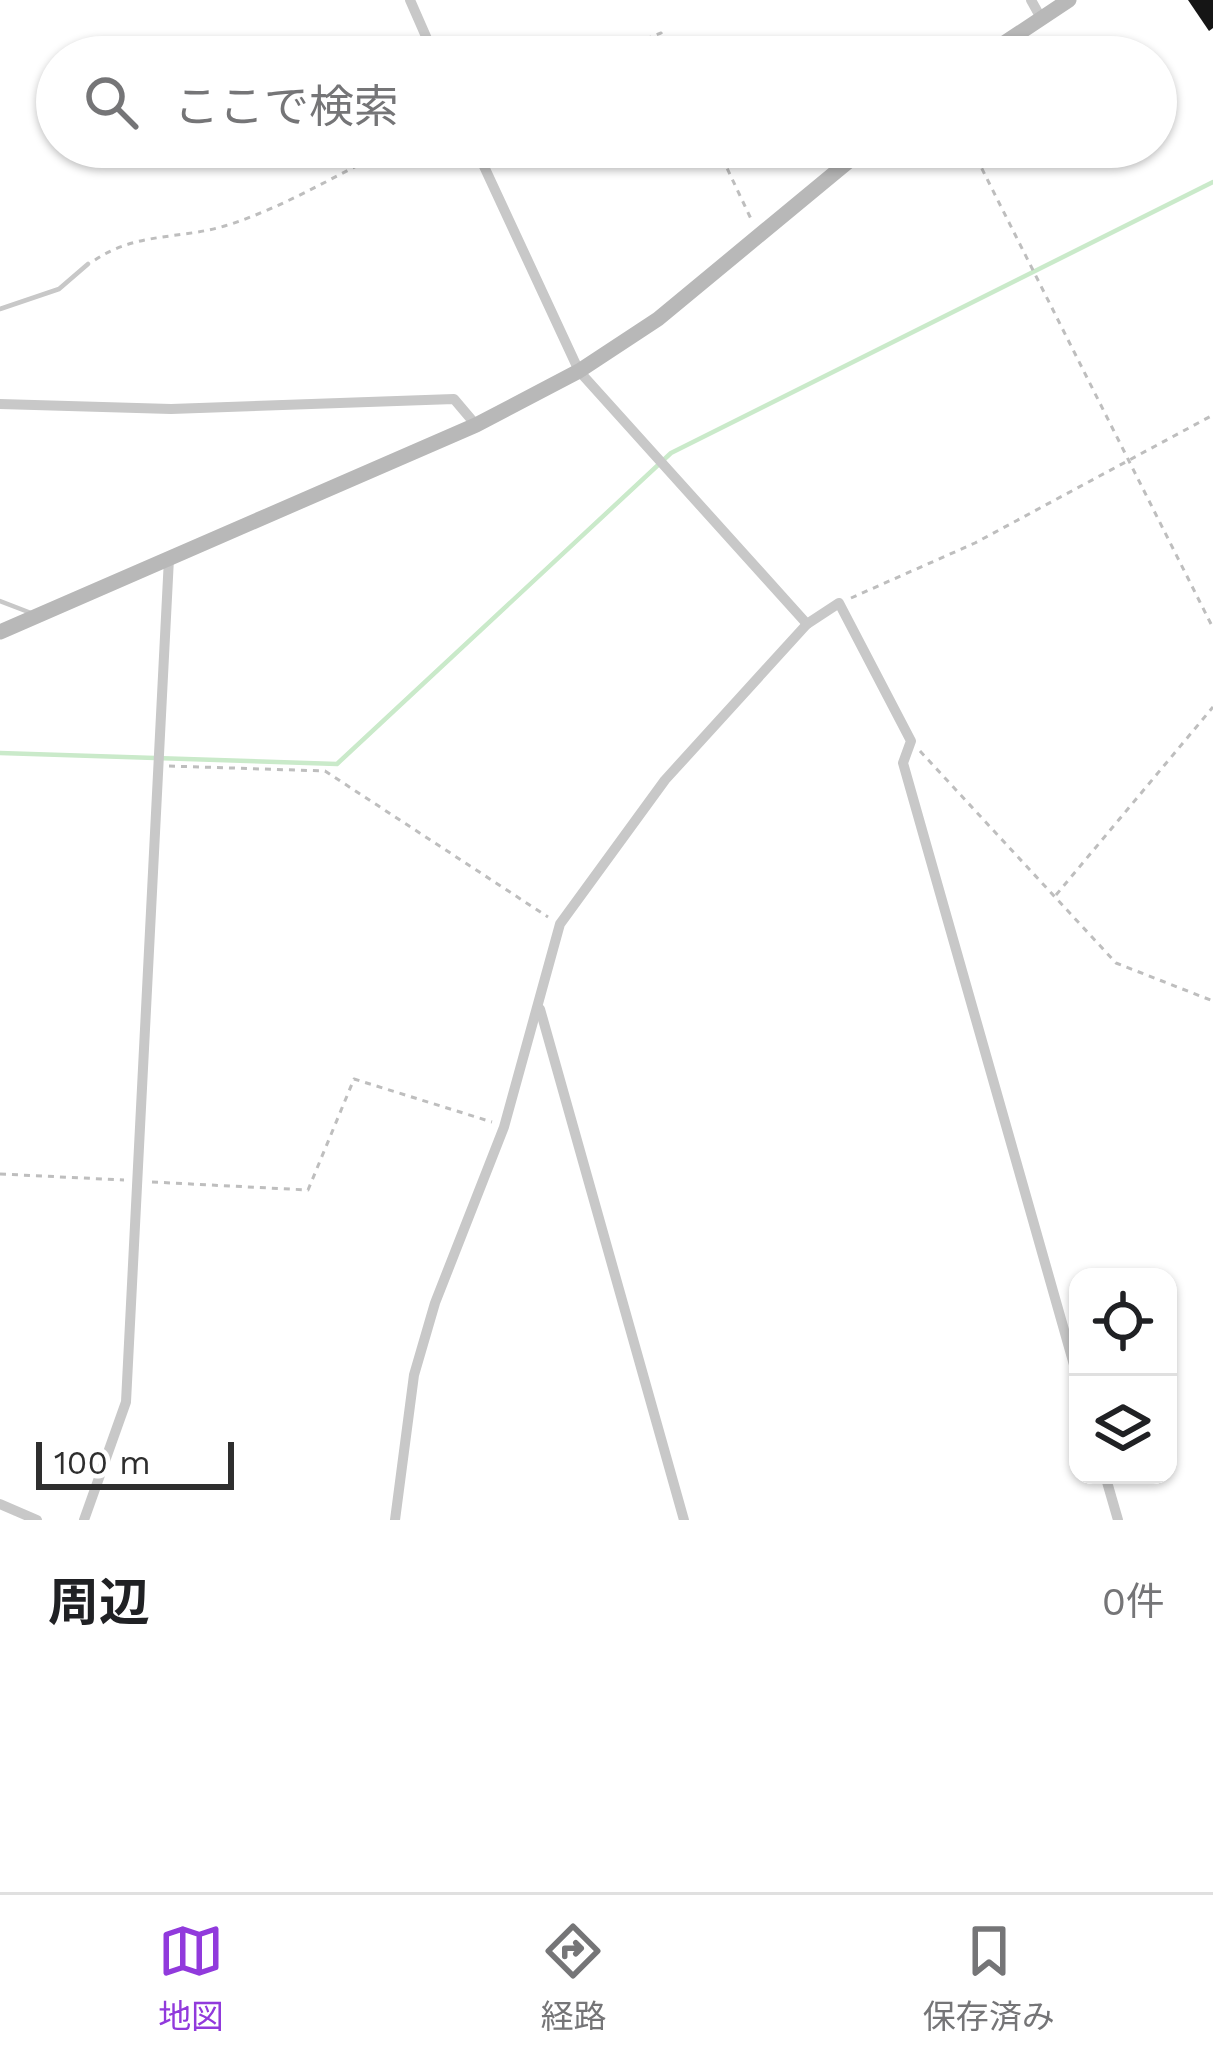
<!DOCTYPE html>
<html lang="ja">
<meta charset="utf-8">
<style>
:root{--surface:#fff;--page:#f2f2f2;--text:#202124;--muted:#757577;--line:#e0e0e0;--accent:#913adc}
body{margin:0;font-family:"Work Sans","Noto Sans JP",sans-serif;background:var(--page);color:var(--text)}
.controls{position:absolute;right:36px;bottom:36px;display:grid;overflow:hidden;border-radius:24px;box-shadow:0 3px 9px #0004}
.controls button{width:108px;height:108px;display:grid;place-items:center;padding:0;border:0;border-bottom:3px solid var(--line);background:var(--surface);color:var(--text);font:60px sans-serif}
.scale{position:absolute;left:36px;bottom:30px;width:198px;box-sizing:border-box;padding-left:12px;border:6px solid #2e2e2e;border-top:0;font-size:33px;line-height:42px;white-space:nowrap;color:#2e2e2e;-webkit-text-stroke:9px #fff;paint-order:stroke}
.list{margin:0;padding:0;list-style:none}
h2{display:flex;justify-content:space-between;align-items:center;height:156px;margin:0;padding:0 48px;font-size:51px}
h2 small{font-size:39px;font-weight:400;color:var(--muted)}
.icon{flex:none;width:66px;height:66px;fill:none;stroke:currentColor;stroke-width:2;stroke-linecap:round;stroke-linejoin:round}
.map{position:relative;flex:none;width:1213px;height:1520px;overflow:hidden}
.search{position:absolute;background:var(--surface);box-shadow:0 3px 9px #0004;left:36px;right:36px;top:36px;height:132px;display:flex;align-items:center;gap:30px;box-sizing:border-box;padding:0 42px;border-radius:66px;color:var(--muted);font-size:45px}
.sheet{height:372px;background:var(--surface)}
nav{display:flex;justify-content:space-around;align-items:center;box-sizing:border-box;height:168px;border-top:3px solid var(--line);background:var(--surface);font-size:33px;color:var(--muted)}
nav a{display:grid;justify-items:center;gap:6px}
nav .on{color:var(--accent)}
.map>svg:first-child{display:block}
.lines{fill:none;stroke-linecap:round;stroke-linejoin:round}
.stream{stroke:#caeaca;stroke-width:4.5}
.building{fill:#151515}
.path{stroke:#bebebe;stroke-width:3;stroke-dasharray:6 6;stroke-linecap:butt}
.lane{stroke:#c8c8c8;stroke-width:4.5}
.street{stroke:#c8c8c8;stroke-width:10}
.secondary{stroke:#b8b8b8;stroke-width:15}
</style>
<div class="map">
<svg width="1213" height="1520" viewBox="0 0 1213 1520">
<rect width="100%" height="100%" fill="#fff"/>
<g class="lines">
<!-- stream -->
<polyline class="stream" points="0,753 337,764 671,453 1213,182"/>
</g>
<!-- building -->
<polygon class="building" points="1188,0 1213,0 1213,28 1209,31"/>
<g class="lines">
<!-- path -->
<g class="path">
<polyline points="601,57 661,33 673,57"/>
<polyline points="717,147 752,221"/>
<polyline points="971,147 1213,628"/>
<path d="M95 260C138 231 184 240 231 224 286 206 340 173 394 147"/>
<polyline points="851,598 975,543 1213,415"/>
<polyline points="920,751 1116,963 1213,1001"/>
<polyline points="169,766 325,771 548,917"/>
<polyline points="1056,895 1213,707"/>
<polyline points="0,1174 124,1180"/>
<polyline points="152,1182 308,1190 354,1079 492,1122"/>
</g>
<!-- lane -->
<g class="lane">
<polyline points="0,309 59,289 88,264"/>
<polyline points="0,601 31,613"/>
</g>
<!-- street -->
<g class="street">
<polyline points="410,0 435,57"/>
<polyline points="1031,0 1041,18"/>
<polyline points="475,147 579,371 807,624"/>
<polyline points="0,404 171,409 454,399 476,425"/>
<polyline points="540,1009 684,1520"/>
<polyline points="1105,1475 1118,1520"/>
<polyline points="0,1504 37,1520"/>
<polyline points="84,1520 126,1402 169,558"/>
<polyline points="395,1520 414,1375 435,1303 504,1127 560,924 665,780 807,624 839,603 911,741 903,763 1078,1379"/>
</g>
<!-- secondary -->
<g class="secondary">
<polyline points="983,57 1069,0"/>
<polyline points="0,632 476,425 579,371 658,319 866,147"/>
</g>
</g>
</svg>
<div class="controls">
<button><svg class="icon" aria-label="locate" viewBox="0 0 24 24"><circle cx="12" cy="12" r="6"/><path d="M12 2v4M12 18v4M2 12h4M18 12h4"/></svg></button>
<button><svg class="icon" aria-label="layers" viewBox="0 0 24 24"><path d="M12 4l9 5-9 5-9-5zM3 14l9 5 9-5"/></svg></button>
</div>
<div class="scale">100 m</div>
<div class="search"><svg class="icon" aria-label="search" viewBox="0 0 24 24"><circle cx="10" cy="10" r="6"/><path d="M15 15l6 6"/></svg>ここで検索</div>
</div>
<section class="sheet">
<h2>周辺<small>0件</small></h2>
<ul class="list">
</ul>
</section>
<nav>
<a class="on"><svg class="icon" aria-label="map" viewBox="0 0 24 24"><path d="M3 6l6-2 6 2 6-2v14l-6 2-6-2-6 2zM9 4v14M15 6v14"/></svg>地図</a>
<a><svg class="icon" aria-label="directions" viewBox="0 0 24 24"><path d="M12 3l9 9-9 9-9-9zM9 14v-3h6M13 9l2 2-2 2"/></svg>経路</a>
<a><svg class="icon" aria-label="saved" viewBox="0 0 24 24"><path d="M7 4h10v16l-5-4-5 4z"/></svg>保存済み</a>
</nav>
